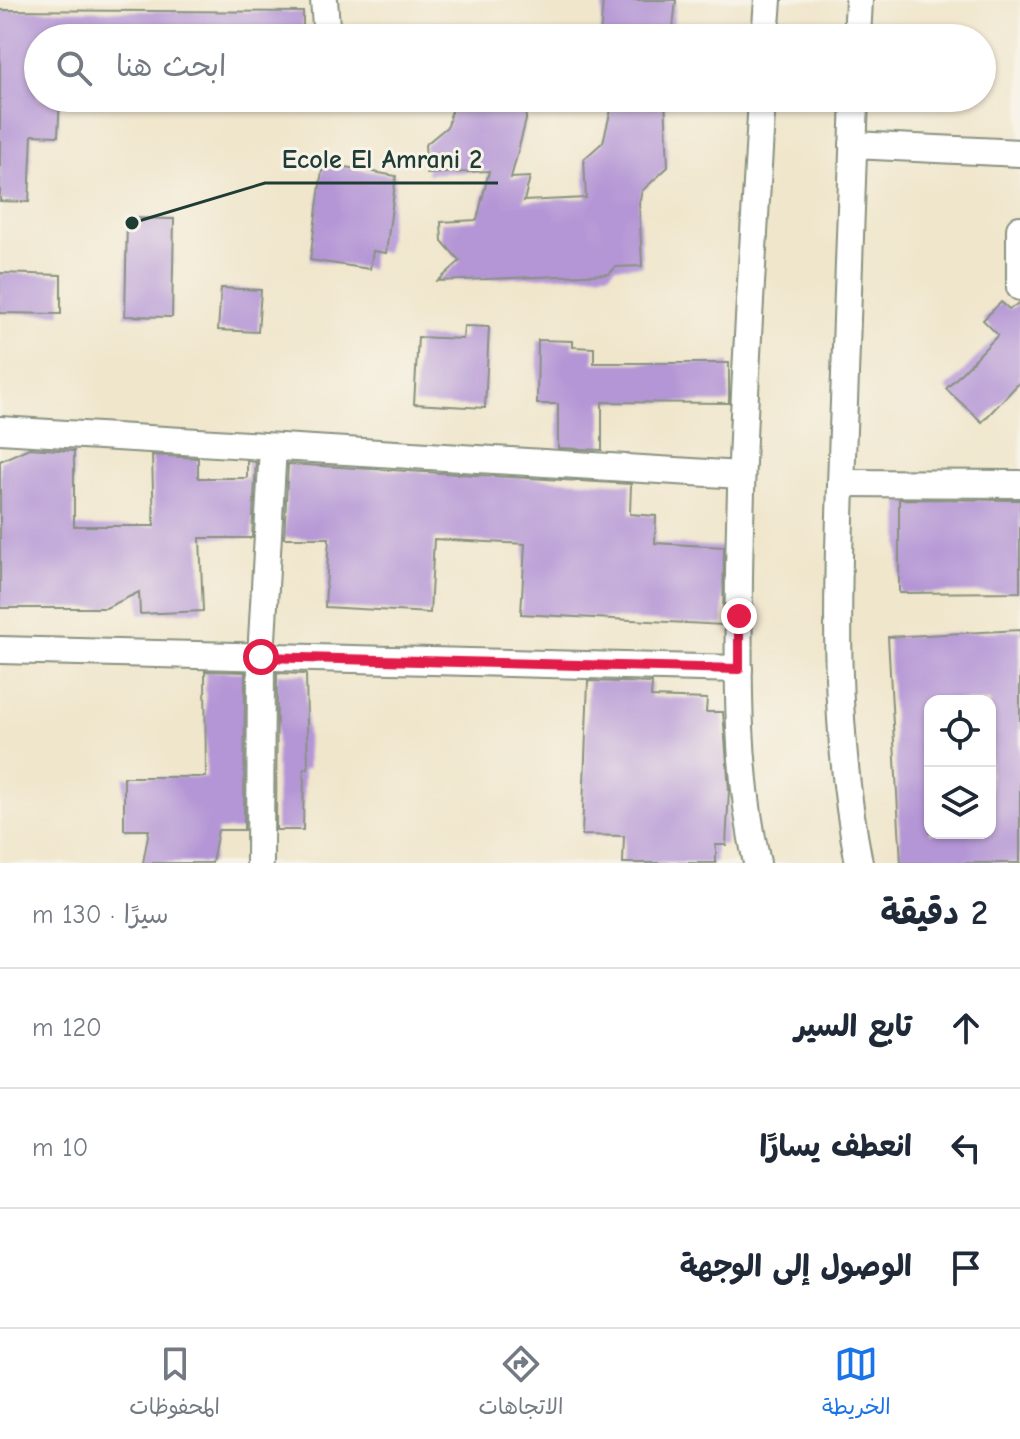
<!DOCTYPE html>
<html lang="ar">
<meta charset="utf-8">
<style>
:root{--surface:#fff;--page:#f2f2f3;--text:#1f2937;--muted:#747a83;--line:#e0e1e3;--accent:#1a73e8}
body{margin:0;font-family:"Comic Neue","Playpen Sans Arabic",sans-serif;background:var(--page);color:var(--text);direction:rtl}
.controls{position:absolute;right:24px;bottom:24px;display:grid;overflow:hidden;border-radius:16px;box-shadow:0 2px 6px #0004}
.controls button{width:72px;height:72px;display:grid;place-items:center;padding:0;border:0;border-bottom:2px solid var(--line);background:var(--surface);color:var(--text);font:40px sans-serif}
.stop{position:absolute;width:24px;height:24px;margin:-18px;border:6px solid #e11d48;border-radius:50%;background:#fff}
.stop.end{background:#e11d48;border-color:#fff;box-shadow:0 2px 8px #0008}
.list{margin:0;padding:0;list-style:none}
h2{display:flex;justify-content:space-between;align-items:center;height:104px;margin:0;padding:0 32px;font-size:34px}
h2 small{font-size:26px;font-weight:400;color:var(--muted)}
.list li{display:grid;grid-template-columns:52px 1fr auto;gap:24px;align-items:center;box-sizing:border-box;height:120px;padding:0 32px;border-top:2px solid var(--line)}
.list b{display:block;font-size:30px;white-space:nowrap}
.list em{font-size:26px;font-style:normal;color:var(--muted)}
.icon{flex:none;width:44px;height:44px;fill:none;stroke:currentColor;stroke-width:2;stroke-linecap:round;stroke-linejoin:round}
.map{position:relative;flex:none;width:1020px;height:863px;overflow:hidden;direction:ltr}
.search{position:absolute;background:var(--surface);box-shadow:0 2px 6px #0004;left:24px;right:24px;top:24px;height:88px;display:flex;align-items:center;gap:20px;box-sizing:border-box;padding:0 28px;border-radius:44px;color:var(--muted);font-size:30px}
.sheet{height:464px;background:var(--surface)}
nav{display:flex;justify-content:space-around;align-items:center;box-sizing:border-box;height:112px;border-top:2px solid var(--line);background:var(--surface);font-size:22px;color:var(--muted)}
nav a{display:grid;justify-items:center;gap:4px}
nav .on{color:var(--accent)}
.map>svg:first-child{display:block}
.building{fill:#b495d5;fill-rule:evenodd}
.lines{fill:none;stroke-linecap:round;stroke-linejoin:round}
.minor-casing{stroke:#889280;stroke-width:30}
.minor{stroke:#fff;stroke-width:26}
.route{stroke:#e11d48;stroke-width:10}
.leader{fill:none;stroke:#1f3d34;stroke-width:3}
.callout-dot{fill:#1f3d34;stroke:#f7f3e8;stroke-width:3}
.callout-label{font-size:26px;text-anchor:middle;font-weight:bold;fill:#1f3d34;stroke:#f7f3e8;stroke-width:6;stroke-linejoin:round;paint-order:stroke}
</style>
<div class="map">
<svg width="1020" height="863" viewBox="0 0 1020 863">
<rect width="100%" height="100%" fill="#f7f3e8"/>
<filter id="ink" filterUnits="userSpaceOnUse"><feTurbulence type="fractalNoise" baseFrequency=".0125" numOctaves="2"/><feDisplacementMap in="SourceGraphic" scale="16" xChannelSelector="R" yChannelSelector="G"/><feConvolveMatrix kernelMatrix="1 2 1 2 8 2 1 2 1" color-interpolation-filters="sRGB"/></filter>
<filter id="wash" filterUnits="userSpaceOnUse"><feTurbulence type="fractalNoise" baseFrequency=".006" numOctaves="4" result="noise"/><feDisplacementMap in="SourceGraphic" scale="32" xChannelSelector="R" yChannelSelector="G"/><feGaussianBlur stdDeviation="1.8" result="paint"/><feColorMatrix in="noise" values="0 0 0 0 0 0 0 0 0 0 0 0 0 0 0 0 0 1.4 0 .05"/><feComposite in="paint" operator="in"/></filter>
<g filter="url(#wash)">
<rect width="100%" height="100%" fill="#f0e6cc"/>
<g id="blocks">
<!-- building -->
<g class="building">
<polygon points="603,0 676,0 672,38 600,36"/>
<polygon points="0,10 303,12 303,38 38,38 38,98 60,99 58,136 32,135 29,202 0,201"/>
<polygon points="454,98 525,100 526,120 511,178 530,177 524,201 586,198 584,159 603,142 614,98 665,98 668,167 642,191 639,203 642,266 616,267 609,274 438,281 460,261 442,241 441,222 477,220 489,171 427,174 425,145 448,126"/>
<polygon points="323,163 396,176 386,253 373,251 370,269 310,260"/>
<polygon points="127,218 174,219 172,317 125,316"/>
<polygon points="0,273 61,275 61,314 0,313"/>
<polygon points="221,288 261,290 258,332 218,330"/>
<polygon points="1001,302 1009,309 1020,303 1020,382 982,422 946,389 998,335 983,320"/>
<polygon points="464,326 489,327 485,408 414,404 418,337 463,339"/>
<polygon points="538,340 573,341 573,347 594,348 594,363 729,363 729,403 602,402 602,450 558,448 558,404 537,404"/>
<polygon points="29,448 74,451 74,526 154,526 152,455 198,458 198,478 247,478 247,461 256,462 252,538 200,538 203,611 140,614 139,592 106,608 0,608 0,461"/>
<polygon points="288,464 631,484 630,514 656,516 655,543 724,547 723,625 521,614 525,544 434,539 430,613 325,607 329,538 284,538"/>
<polygon points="899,499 1020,500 1020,592 899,593"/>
<path d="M1020 630V863H901L888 637ZM930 701H990V833H930Z"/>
<polygon points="205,671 245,672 244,830 218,830 212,863 143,863 149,830 124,830 124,777 206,777"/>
<polygon points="277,673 306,674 308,769 304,769 303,830 276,830"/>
<polygon points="588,681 652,683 651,697 707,699 706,712 723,712 729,790 726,845 716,845 716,863 623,863 624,836 582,835"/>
</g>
</g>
</g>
<g filter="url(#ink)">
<use href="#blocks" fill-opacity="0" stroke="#889280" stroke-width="2"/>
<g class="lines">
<defs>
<g id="minor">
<polyline points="324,0 327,38"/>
<polyline points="765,38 768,0"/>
<polyline points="857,38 859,0"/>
<path d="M855 98C851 218 846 337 842 457 837 598 832 723 859 863"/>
<polyline points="853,145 1020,153"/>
<polyline points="1020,229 1020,287"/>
<polyline points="0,430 741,475"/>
<polyline points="841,483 1020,484"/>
<polyline points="0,650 739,669"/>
<polyline points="260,863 261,657 273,447"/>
<path d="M757 863C736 770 738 673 739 578 741 418 753 258 762 98"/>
</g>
</defs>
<!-- minor casing -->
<use href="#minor" class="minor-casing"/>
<!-- minor -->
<use href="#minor" class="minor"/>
</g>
</g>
<g class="lines" filter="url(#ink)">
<!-- route -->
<polyline class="route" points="261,657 739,669 739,616"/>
</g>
<!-- callouts -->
<path class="leader" d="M132 223L265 183H498"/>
<circle class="callout-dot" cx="132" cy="223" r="8"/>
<g class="callout-label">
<text x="382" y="168">Ecole El Amrani 2</text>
</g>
</svg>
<div class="controls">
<button><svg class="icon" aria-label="locate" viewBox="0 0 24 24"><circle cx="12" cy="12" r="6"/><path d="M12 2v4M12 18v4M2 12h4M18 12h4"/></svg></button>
<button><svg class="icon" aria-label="layers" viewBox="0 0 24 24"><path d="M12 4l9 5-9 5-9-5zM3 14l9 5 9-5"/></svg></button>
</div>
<div class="stop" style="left:261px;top:657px"></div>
<div class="stop end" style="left:739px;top:616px"></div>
<div class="search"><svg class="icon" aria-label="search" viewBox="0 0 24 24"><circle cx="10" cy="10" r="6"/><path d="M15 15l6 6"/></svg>ابحث هنا</div>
</div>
<section class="sheet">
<h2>2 دقيقة<small>سيرًا · 130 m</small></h2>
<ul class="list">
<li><svg class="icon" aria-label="ahead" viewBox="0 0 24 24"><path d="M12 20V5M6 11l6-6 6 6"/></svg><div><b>تابع السير</b></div><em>120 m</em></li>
<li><svg class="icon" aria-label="left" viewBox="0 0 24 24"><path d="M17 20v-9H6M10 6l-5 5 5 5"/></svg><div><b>انعطف يسارًا</b></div><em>10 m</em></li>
<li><svg class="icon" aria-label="arrive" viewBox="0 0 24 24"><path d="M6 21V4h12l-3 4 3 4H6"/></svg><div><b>الوصول إلى الوجهة</b></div></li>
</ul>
</section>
<nav>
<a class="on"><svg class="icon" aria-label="map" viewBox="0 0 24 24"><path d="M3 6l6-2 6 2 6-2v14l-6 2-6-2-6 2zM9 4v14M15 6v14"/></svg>الخريطة</a>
<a><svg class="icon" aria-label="directions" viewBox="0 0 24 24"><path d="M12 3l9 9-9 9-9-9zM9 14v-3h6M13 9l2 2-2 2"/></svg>الاتجاهات</a>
<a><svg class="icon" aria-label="saved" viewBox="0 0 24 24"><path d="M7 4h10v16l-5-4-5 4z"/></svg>المحفوظات</a>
</nav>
